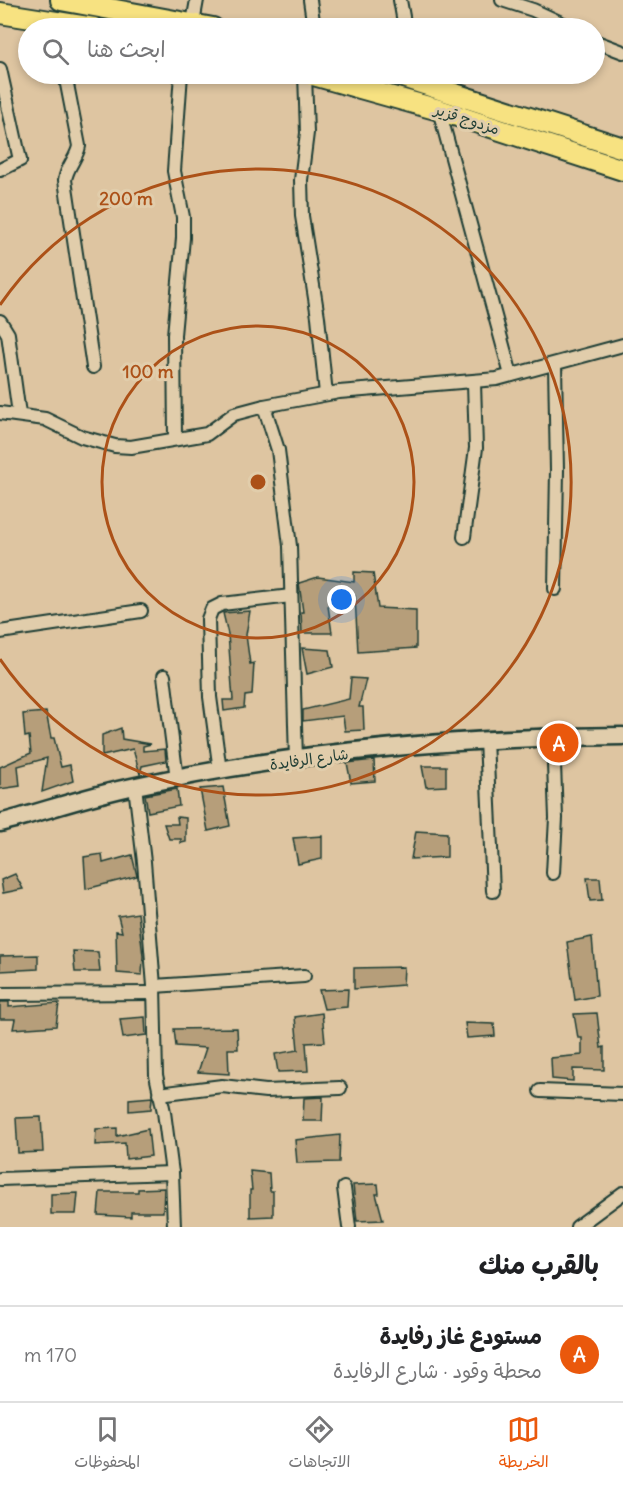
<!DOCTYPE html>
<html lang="ar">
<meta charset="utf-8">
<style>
:root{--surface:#fff;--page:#f6f6f6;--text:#202124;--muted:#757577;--line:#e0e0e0;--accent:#ea580c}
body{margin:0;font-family:Delius,"Playpen Sans Arabic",sans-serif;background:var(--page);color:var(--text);direction:rtl}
.you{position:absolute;left:342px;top:600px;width:21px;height:21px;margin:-15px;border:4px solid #fff;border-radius:50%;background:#1a73e8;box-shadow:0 0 0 9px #1a73e833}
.badge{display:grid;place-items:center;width:39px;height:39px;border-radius:50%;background:var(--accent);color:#fff;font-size:20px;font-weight:700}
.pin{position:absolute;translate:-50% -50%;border:3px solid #fff;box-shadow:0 2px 6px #0006}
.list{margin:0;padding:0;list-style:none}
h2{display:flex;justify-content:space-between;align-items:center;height:78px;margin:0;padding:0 24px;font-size:26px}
h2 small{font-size:20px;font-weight:400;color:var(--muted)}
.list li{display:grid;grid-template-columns:39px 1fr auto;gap:18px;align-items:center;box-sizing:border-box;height:96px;padding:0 24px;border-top:2px solid var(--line)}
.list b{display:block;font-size:22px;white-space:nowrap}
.list p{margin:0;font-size:20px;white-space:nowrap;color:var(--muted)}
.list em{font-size:20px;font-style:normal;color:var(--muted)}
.icon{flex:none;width:33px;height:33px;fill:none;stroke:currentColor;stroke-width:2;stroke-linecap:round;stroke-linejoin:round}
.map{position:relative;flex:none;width:623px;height:1227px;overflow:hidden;direction:ltr}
.search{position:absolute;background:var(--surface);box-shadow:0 3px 9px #0003;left:18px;right:18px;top:18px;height:66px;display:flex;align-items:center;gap:15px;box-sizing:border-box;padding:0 21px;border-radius:33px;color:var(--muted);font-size:22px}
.sheet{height:174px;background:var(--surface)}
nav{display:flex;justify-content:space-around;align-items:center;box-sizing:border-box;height:84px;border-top:2px solid var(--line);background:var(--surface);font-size:16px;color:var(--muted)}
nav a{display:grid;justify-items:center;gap:3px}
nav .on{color:var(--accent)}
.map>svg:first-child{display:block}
.building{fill:#b69e7a;stroke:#1f3d34;stroke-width:1.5}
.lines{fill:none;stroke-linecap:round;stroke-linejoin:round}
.street-casing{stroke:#1f3d34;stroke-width:16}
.secondary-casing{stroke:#1f3d34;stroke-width:21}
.primary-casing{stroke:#1f3d34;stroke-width:24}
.street{stroke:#e1cdab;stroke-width:12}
.secondary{stroke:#e1cdab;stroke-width:16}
.primary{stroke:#f7e281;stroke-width:20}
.ring{fill:none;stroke:#ac5118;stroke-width:3}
.labels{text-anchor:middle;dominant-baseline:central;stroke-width:6;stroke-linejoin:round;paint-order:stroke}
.street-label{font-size:15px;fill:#1f3d34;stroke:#e1cdab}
.centre{fill:#ac5118;stroke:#e1cdab;stroke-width:3}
.ring-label{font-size:18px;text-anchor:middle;font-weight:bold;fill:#ac5118;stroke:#e1cdab;stroke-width:6;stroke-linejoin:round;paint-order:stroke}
</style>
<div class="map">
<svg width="623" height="1227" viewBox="0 0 623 1227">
<rect width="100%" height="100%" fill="#dec5a1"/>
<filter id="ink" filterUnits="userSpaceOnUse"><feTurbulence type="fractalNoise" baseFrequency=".0167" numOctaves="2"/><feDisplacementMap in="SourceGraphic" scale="12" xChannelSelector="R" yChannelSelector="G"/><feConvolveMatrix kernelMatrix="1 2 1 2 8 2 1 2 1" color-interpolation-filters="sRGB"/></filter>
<g filter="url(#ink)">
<!-- building -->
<g class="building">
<polygon points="354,572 373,573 378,608 416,610 416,648 358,652 355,596 328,606 332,633 302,633 301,612 303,612 299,583 318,577 354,582"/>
<polygon points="250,611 246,635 250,664 254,663 252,695 245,696 244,708 224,711 223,700 233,700 228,634 223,613"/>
<polygon points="302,648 330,650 333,667 307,674"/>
<polygon points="351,678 366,679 359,707 363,707 364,730 345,731 343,716 303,721 303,710 349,699"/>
<polygon points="46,712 51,738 54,738 61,767 70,765 73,781 42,792 47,758 18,766 20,786 0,789 0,767 31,753 29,736 25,737 23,714"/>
<polygon points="121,728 122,739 151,744 143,746 143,751 165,749 166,761 142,766 140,774 133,749 102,756 102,735"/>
<polygon points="374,760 375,781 351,783 347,763"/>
<polygon points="422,766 446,766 446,786 426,787"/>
<polygon points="223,787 230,826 208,831 200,789"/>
<polygon points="177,789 179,806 148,812 145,795"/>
<polygon points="177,817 186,818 186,842 181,843 181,839 169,839 164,824 178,824"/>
<polygon points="416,831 447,833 447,857 411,859"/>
<polygon points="322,836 322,859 298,864 293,838"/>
<polygon points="102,854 103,863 132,855 137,876 86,889 84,857"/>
<polygon points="15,874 23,889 3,893 1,880"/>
<polygon points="587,878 600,878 602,900 590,901"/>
<polygon points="138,913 143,956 142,975 117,973 116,931 122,932 118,916"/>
<polygon points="592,937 597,996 575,1000 567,942"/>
<polygon points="73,951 98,952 100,972 75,972"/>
<polygon points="38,955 38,969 0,971 0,956"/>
<polygon points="404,967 403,985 354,989 354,968"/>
<polygon points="348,989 347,1007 324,1009 319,990"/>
<polygon points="0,1002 9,1002 9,1007 59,1003 56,1026 13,1029 15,1019 0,1019"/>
<polygon points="322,1013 325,1042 306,1043 308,1071 278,1072 275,1054 298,1050 295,1017"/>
<polygon points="597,1013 601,1048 604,1047 604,1070 573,1069 573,1081 552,1079 551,1058 582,1055 582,1038 578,1038 574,1014"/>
<polygon points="145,1017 146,1035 123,1038 120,1019"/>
<polygon points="465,1023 494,1024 495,1036 467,1038"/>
<polygon points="237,1028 238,1049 228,1049 229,1074 198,1072 206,1048 176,1046 174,1029"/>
<polygon points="152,1097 151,1109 129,1111 129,1099"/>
<polygon points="323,1097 322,1121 303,1121 304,1098"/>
<polygon points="41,1117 43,1152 18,1153 16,1118"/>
<polygon points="117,1128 117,1136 148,1129 151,1156 126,1159 125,1143 95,1145 96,1129"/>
<polygon points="340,1135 339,1162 297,1163 295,1140"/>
<polygon points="250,1171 269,1173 270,1191 273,1191 273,1216 250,1217 250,1190 252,1190"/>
<polygon points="378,1184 379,1194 376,1194 383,1220 357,1221 353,1185"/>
<polygon points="164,1188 163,1212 131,1212 131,1217 98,1215 100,1192 138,1192 138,1189"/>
<polygon points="78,1193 76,1214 51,1214 51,1194"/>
</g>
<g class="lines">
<defs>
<g id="street">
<polyline points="310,0 314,28"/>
<polyline points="400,0 405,28"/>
<polyline points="502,0 533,10 572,28"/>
<polyline points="192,28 197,0"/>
<polyline points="594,41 623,52"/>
<polyline points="0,69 20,160 0,170"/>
<path d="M65 74 79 146C77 158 67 166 65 180L93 367"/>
<polyline points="305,74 307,133 301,180 302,216 318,317 326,394"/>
<polyline points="439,110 511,375"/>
<polyline points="0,321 8,334 19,414"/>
<polyline points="264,406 278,450 290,546 296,760"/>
<polyline points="0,413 45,419 82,437 115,446 131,447 207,434 234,414 264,406 339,392 497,379 623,345"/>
<polyline points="175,438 174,335 183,238 183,217 174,171 181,74"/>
<polyline points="464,537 476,448 474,383"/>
<polyline points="555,589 557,470 555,365"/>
<polyline points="0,632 141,611"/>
<polyline points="164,676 177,779"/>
<polyline points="486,740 493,891"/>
<polyline points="220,771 210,697 208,619 212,609 222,604 291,596"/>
<polyline points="135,786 144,862 154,986 156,1075 164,1112 172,1173 174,1227"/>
<polyline points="553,873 556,818 553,737"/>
<polyline points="154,986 304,976"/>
<polyline points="0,994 154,993"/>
<polyline points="540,1091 623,1094"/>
<polyline points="159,1094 222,1086 266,1091 340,1088"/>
<polyline points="0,1179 172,1173"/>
<polyline points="344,1188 349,1227"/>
<polyline points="577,1227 623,1193"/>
</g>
<path id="secondary" d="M0 823C45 811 90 795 136 786 294 752 462 737 623 736"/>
<g id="primary">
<polyline points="61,0 213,28"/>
<polyline points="0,13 94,28"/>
<polyline points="310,74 439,110 623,170"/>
<polyline points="393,74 623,148"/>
</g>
</defs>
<!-- street casing -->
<use href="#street" class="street-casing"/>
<!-- secondary casing -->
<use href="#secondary" class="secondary-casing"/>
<!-- primary casing -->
<use href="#primary" class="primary-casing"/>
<!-- street -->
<use href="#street" class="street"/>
<!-- secondary -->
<use href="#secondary" class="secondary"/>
<!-- primary -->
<use href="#primary" class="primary"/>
</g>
</g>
<!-- distance rings -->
<g class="ring">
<circle cx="258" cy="482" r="156"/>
<path d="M0 305A313 313 0 1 1 0 659"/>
</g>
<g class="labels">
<!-- street labels -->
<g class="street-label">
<text transform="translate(467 119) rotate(18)">مزدوج قزير</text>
<text transform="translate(309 759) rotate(-8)">شارع الرفايدة</text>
</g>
</g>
<circle cx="258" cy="482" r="9" class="centre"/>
<g class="ring-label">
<text x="126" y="205">200 m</text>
<text x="148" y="378">100 m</text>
</g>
</svg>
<div class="you"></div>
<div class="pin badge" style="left:559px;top:743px">A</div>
<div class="search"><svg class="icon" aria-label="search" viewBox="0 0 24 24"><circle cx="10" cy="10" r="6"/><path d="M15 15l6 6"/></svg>ابحث هنا</div>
</div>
<section class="sheet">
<h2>بالقرب منك<small></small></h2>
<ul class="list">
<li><span class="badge">A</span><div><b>مستودع غاز رفايدة</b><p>محطة وقود · شارع الرفايدة</p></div><em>170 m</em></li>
</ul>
</section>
<nav>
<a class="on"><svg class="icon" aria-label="map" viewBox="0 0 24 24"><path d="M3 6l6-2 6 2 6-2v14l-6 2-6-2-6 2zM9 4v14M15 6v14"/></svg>الخريطة</a>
<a><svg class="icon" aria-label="directions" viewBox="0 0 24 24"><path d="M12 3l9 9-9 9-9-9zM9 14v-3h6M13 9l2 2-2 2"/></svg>الاتجاهات</a>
<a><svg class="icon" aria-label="saved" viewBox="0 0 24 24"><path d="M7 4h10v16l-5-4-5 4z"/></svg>المحفوظات</a>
</nav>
